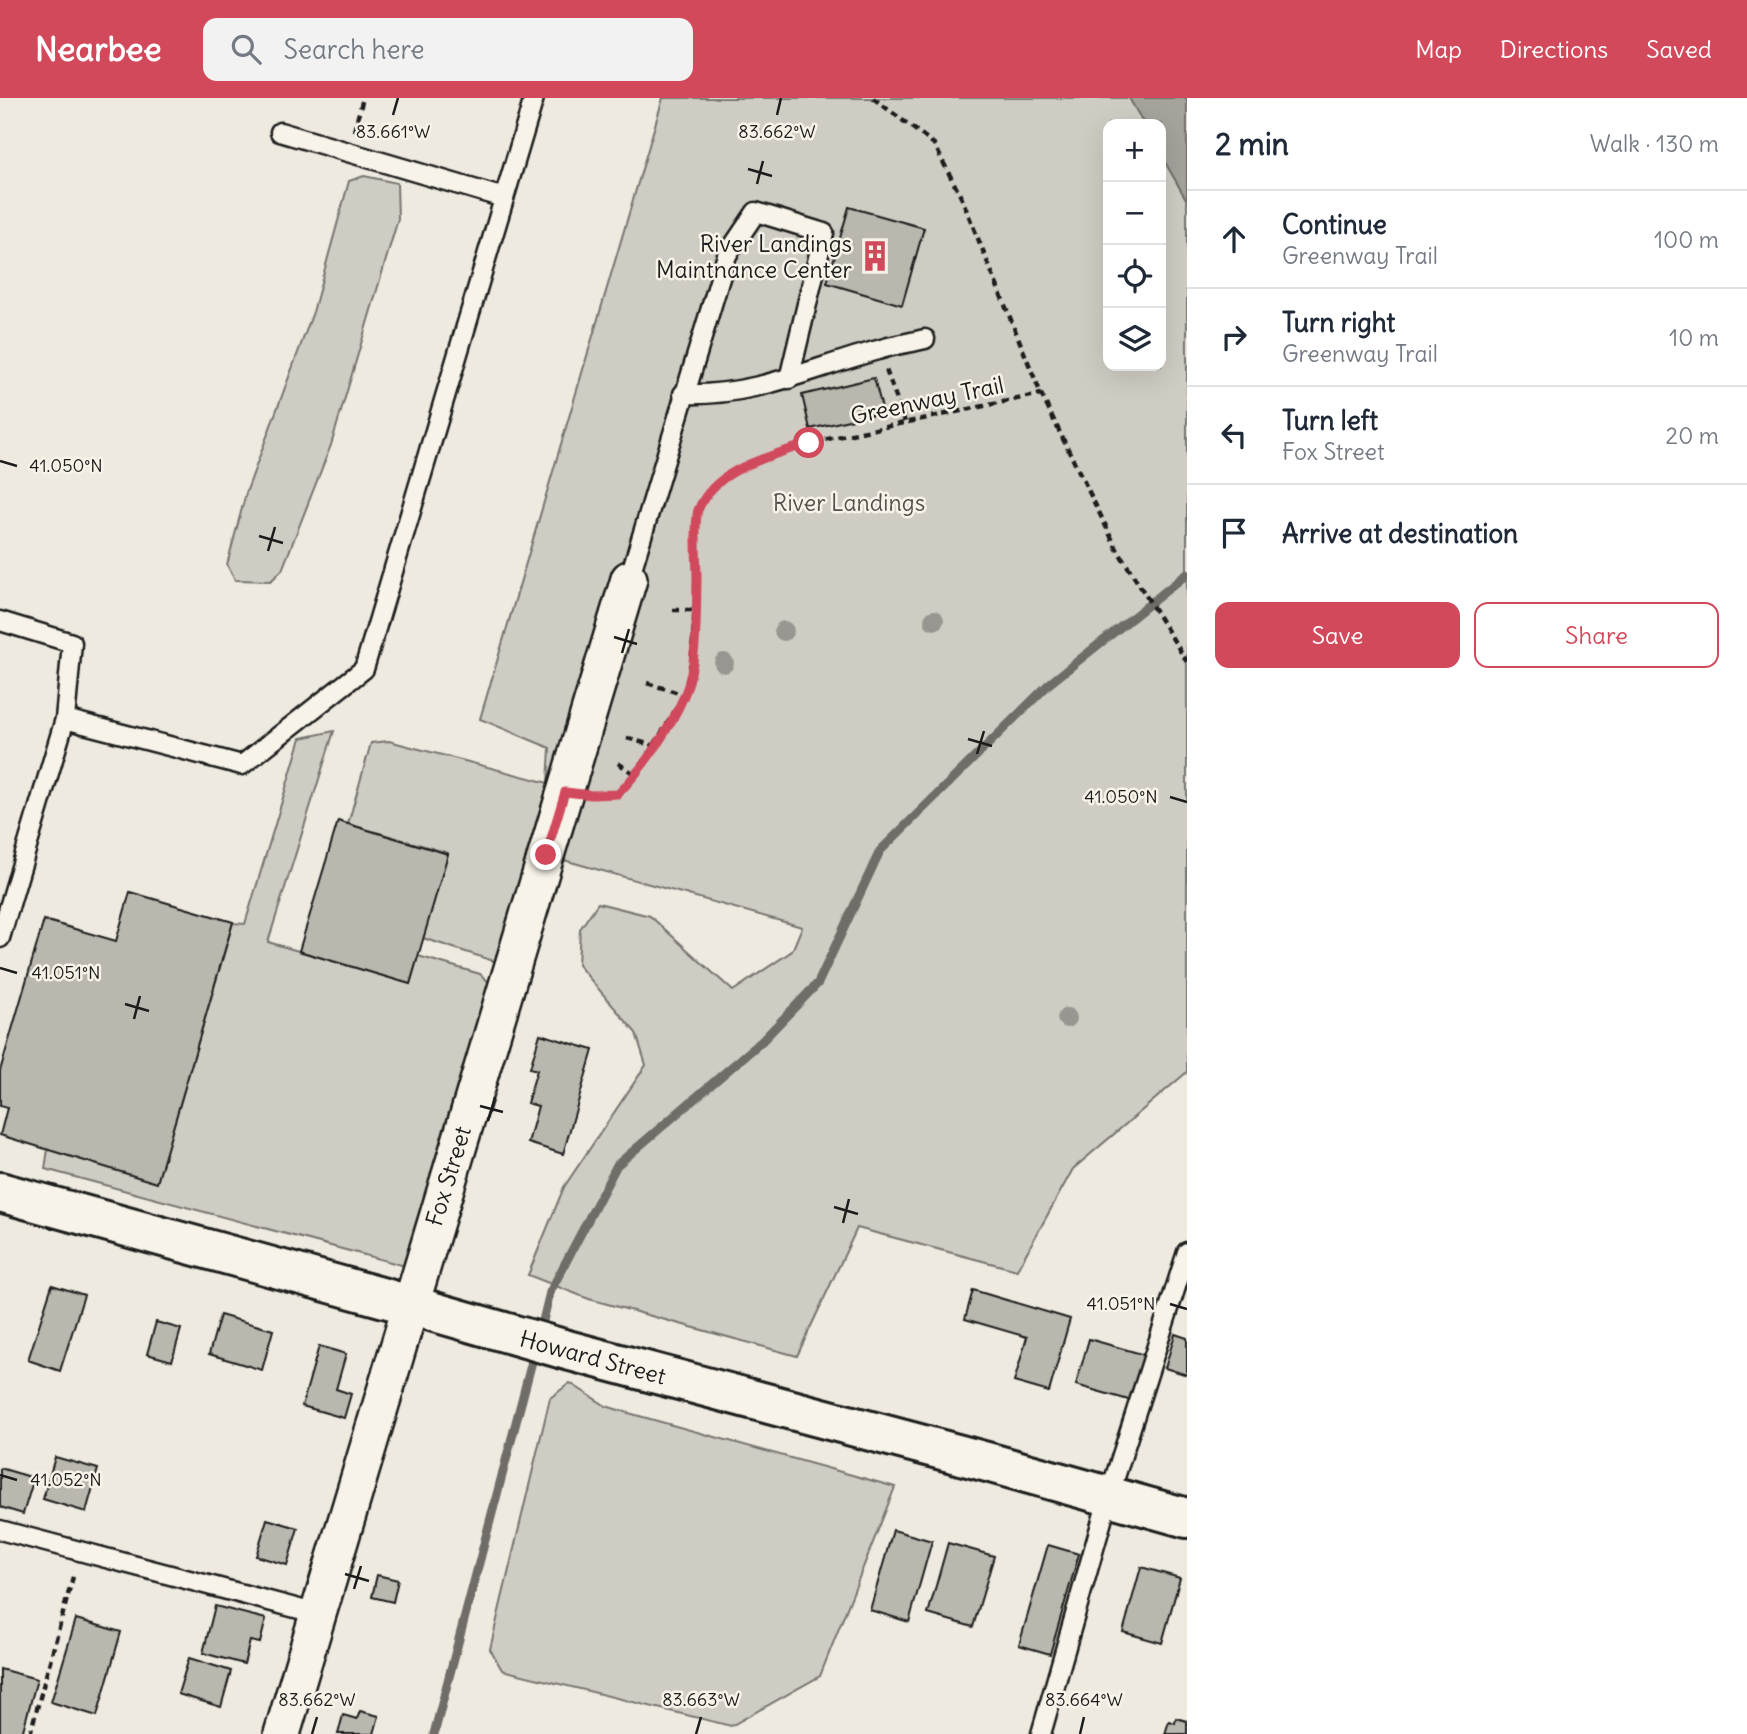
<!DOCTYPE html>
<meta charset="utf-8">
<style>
:root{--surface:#fff;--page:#f2f2f3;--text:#1f2937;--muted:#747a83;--line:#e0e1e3;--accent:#d1495b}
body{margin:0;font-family:Delius,sans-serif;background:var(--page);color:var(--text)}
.controls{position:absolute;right:21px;top:21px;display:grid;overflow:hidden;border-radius:14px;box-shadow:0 7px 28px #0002}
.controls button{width:63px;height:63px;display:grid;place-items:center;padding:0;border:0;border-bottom:2px solid var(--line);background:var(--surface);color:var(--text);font:35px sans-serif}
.stop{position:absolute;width:21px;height:21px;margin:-16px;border:5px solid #d1495b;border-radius:50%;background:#fff}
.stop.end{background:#d1495b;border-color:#fff;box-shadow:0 2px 7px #0008}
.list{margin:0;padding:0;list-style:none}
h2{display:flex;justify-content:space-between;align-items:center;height:91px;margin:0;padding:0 28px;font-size:30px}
h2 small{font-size:23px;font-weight:400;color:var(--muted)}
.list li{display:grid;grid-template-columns:46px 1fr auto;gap:21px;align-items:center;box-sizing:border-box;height:98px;padding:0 28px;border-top:2px solid var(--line)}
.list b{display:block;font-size:26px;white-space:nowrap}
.list p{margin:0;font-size:23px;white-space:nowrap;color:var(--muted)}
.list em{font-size:23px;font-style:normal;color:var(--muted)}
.actions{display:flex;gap:14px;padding:21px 28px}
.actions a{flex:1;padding:16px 0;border:2px solid var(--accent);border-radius:14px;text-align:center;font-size:24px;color:var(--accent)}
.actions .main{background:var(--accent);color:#fff}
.icon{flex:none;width:38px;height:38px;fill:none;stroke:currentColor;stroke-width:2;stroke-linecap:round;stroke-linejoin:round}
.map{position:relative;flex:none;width:1187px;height:1636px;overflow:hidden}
header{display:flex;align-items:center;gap:42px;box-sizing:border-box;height:98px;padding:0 35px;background:var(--accent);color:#fff}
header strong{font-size:33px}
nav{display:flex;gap:38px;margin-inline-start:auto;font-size:24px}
.search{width:490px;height:63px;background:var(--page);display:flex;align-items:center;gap:18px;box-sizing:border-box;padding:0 24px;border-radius:14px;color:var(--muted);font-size:26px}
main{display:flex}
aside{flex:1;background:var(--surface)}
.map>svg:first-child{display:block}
.green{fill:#cfccc3;stroke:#767470;stroke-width:2;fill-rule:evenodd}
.water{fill:#a6a39d;stroke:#6f6d69;stroke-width:2}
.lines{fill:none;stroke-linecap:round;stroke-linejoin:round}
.stream{stroke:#6f6d69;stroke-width:9}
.building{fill:#bab7af;stroke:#1c1c1c;stroke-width:2}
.service-casing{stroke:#1c1c1c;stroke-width:23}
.minor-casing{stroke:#1c1c1c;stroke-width:40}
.tertiary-casing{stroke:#1c1c1c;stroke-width:44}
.path{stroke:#1c1c1c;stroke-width:4.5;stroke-dasharray:7 5;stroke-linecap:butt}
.service{stroke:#f7f3e8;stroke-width:18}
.minor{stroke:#f7f3e8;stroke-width:35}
.tertiary{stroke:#f7f3e8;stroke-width:38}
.tree{fill:#989690}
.route{stroke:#d1495b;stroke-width:9}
.ticks{fill:none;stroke:#1c1c1c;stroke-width:2.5}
.labels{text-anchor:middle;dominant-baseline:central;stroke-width:5;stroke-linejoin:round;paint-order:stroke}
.poi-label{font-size:23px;fill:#1c1c1c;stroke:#f7f3e8;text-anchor:end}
.street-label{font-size:23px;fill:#1c1c1c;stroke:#f7f3e8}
.park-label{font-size:23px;fill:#52514e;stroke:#f7f3e8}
.ticks-label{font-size:18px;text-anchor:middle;fill:#1c1c1c;stroke:#f7f3e8;stroke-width:5;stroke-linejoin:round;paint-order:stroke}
</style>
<header>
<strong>Nearbee</strong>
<div class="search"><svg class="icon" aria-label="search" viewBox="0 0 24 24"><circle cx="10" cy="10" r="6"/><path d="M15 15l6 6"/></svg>Search here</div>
<nav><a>Map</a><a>Directions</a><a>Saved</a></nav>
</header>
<main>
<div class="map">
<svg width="1187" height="1636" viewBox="0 0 1187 1636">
<rect width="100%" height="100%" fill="#eeeae0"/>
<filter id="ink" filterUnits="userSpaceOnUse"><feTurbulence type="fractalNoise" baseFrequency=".0143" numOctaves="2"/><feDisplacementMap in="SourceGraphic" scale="14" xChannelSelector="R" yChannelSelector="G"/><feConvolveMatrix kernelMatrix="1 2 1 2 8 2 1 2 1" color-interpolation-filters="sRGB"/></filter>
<g filter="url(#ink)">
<!-- green -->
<g class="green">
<path d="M663 0H1187V974L1073 1071 1017 1172 857 1130 797 1258 589 1201 528 1177 564 1089 646 967 636 935 578 867 580 831 598 805 650 818 733 893 792 853 802 829 546 757 512 869 423 840 448 755 348 726 371 645 389 643 548 685 550 650 480 621ZM1108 26H1161V268H1108Z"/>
<polygon points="364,78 397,85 398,121 331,347 282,472 271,483 235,482 227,467 246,395 313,214 349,83"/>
<polygon points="334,633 268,844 410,886 418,858 480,876 503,897 420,1172 45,1071 48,1051 157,1084 233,825 245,826 301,640"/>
<polygon points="570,1285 606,1308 625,1314 895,1389 820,1578 731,1628 502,1572 490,1551 550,1300"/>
</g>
<!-- water -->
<polygon class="water" points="1129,0 1187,0 1187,103 1161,57 1161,26 1144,26"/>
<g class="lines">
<!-- stream -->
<g class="stream">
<polyline points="540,1235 550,1194 617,1067 762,943 818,885 880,753 1049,586 1187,476"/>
<polyline points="434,1636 535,1252"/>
</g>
</g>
<!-- building -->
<g class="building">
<polygon points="849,109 924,130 902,207 827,185"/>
<polygon points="874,280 883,314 810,331 802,297"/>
<polygon points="338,723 448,756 410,886 299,853"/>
<polygon points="130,794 233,824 157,1085 0,1037 7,1010 0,1008 0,973 44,822 116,843"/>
<polygon points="540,936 593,952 563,1056 528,1045 538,1008 527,1005 537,972 530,970"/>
<polygon points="52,1187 84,1197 60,1273 28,1262"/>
<polygon points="973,1192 1070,1221 1049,1294 1014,1284 1027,1239 965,1221"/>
<polygon points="220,1217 273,1232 262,1272 209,1256"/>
<polygon points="156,1224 181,1231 172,1263 147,1256"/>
<polygon points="1175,1236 1187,1240 1187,1277 1165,1270"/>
<polygon points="1089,1241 1145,1257 1132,1303 1076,1287"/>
<polygon points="319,1248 346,1256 336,1291 351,1296 344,1320 302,1308"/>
<polygon points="55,1359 98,1371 86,1414 43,1401"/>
<polygon points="0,1370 34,1380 23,1416 0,1409"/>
<polygon points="267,1421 298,1430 287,1467 256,1458"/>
<polygon points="893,1432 932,1443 909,1524 870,1512"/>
<polygon points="948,1445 994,1458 973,1529 928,1516"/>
<polygon points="1048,1447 1079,1456 1050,1556 1019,1547"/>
<polygon points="1141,1469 1180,1480 1162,1545 1123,1534"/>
<polygon points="377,1477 398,1482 393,1504 372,1499"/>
<polygon points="215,1508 266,1521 260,1545 250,1543 244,1566 203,1555"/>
<polygon points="76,1521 121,1534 97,1618 51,1604"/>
<polygon points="189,1560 231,1573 221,1609 178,1596"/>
<polygon points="0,1571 37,1581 22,1636 0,1636"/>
<polygon points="360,1613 379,1618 374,1636 338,1636 343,1617 357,1621"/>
<polygon points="1176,1620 1187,1623 1187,1636 1165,1636 1169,1623 1175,1625"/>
</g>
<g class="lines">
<defs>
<g id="service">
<polyline points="280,34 504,100"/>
<path d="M683 296C753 299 812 270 878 252 893 247 909 245 925 241"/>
<polyline points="629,481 727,157 756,114 824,135 789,281"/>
<polyline points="0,523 72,545 65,621"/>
<polyline points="0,840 65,621 242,667 364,571 534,0"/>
<polyline points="0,1432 318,1516"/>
<polyline points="1041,1636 1109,1398 1187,1154"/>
</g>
<polyline id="minor" points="282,1636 629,481"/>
<polyline id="tertiary" points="0,1094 410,1207 567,1252 987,1364 1187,1420"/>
</defs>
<!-- service casing -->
<use href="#service" class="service-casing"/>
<!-- minor casing -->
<use href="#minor" class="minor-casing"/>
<!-- tertiary casing -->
<use href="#tertiary" class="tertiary-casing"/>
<!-- path -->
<g class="path">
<polyline points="873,0 934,46 962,101 1041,296 1117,451 1187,564"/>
<polyline points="354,33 363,0"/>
<polyline points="886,272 905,324"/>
<polyline points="673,512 696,512"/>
<polyline points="647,585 685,597"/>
<polyline points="627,640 655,648"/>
<polyline points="618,665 636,677"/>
<polyline points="595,697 618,696 636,677 685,597 692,561 696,497 697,413 712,391 735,372 809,345 1041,296"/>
<polyline points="30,1636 74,1475"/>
</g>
<!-- service -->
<use href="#service" class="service"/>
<!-- minor -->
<use href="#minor" class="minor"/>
<!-- tertiary -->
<use href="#tertiary" class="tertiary"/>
</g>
<!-- trees -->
<g class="tree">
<circle cx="934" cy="522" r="10"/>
<circle cx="784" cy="533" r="10"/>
<circle cx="724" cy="565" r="10"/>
<circle cx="1067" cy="920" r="10"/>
</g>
</g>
<g class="lines" filter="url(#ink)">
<!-- route -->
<path class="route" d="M546 757 565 694 592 697 618 696C643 670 670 631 684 598 698 567 696 516 697 482 697 467 694 423 698 412 716 369 770 359 809 345"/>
</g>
<!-- ticks -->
<path class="ticks" d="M393 17 398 0M777 17 781 0M748 71 772 78M757 86 763 63M0 363 17 368M259 438 283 445M268 453 275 429M614 539 637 546M622 555 629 531M968 641 992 648M977 656 984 633M1170 699 1187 704M0 870 17 875M125 906 149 913M134 921 140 898M480 1008 503 1014M488 1023 495 999M834 1109 858 1116M843 1125 849 1101M1170 1206 1187 1211M0 1377 17 1382M345 1476 369 1483M354 1491 361 1468M312 1636 317 1619M696 1636 701 1619M1080 1636 1084 1619"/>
<!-- icons -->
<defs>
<symbol id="building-bare" viewBox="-9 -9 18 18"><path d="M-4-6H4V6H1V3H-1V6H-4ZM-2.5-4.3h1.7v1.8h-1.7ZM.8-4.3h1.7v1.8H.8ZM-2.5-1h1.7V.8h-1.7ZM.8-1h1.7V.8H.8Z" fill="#d1495b" stroke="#f7f3e8" stroke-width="2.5" paint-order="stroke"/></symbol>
</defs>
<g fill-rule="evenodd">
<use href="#building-bare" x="853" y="136" width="44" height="44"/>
</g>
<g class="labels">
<!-- poi labels -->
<g class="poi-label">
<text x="852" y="145">River Landings<tspan x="852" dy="26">Maintnance Center</tspan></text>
</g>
<!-- street labels -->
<g class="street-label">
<text transform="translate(927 302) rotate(-12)">Greenway Trail</text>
<text transform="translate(448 1078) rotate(-73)">Fox Street</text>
<text transform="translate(593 1259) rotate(15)">Howard Street</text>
</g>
<!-- park labels -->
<g class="park-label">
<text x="849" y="404">River Landings</text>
</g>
</g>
<g class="ticks-label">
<text x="393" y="40">83.661°W</text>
<text x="777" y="40">83.662°W</text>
<text x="66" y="374">41.050°N</text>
<text x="1121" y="705">41.050°N</text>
<text x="66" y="881">41.051°N</text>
<text x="1121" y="1212">41.051°N</text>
<text x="66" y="1388">41.052°N</text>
<text x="317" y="1608">83.662°W</text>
<text x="701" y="1608">83.663°W</text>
<text x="1084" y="1608">83.664°W</text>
</g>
</svg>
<div class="controls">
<button>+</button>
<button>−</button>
<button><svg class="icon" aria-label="locate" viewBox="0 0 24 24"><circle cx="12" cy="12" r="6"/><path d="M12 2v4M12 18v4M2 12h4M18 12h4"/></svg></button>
<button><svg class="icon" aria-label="layers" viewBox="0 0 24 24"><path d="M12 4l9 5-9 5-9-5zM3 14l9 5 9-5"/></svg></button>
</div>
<div class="stop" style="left:809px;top:345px"></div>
<div class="stop end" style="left:546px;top:757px"></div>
</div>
<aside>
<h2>2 min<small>Walk · 130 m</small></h2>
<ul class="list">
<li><svg class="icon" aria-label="ahead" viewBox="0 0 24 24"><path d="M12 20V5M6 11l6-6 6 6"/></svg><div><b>Continue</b><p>Greenway Trail</p></div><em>100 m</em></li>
<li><svg class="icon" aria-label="right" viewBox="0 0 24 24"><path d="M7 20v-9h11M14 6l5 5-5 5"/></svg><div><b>Turn right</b><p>Greenway Trail</p></div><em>10 m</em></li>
<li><svg class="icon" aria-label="left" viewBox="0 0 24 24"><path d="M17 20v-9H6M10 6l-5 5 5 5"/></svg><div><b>Turn left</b><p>Fox Street</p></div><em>20 m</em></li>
<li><svg class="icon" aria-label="arrive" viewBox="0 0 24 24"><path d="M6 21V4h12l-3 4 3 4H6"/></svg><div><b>Arrive at destination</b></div></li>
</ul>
<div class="actions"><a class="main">Save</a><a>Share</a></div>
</aside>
</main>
